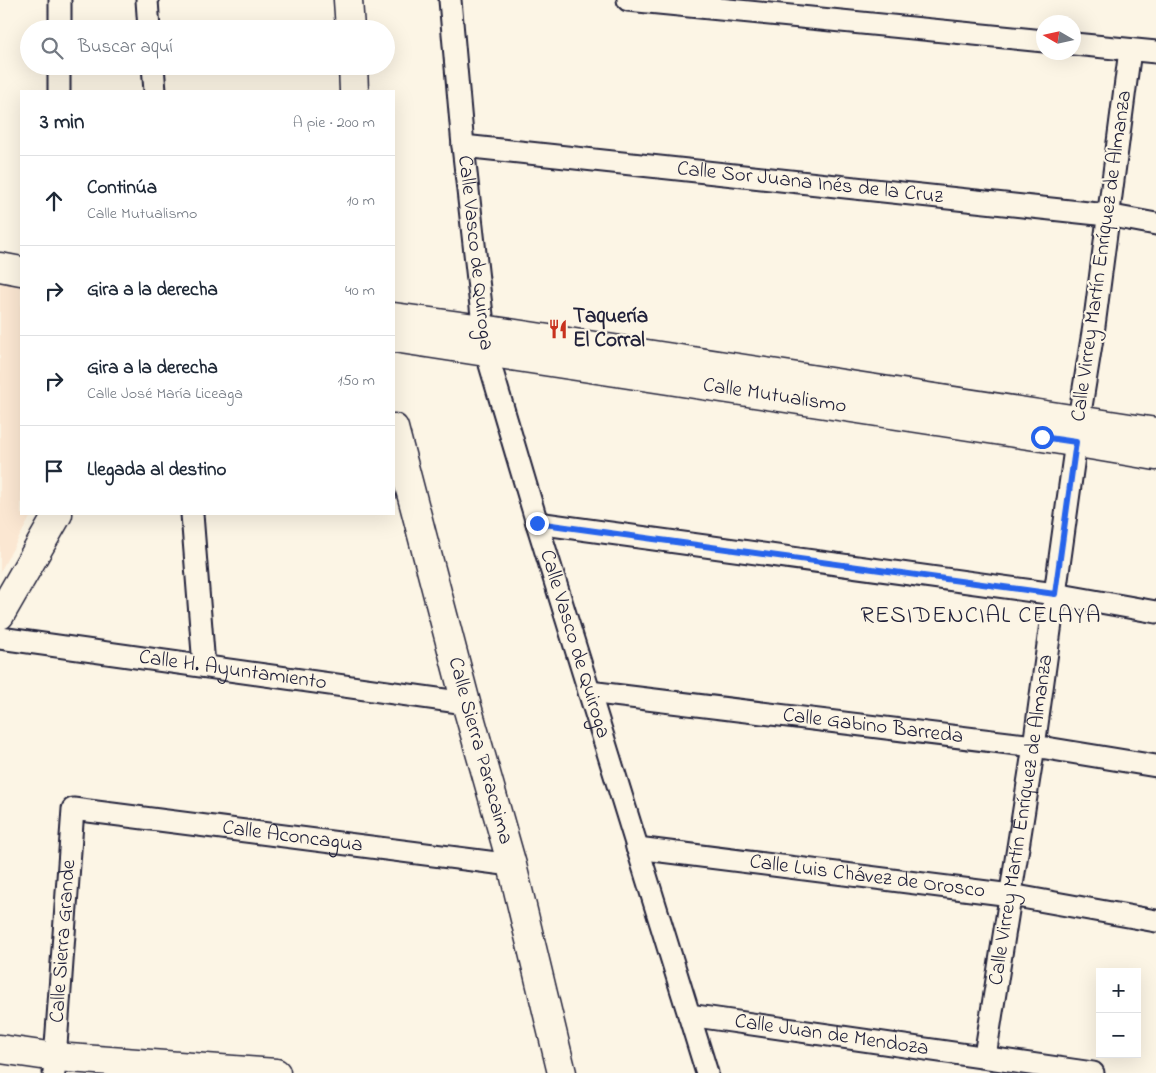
<!DOCTYPE html>
<html lang="es">
<meta charset="utf-8">
<style>
:root{--surface:#fff;--page:#f6f6f7;--text:#1f2937;--muted:#747a83;--line:#e0e1e3}
body{margin:0;font-family:"Indie Flower",sans-serif;background:var(--page);color:var(--text)}
.controls{position:absolute;right:15px;bottom:15px;display:grid;overflow:hidden;border-radius:0px;box-shadow:0 5px 20px #0002}
.controls button{width:45px;height:45px;display:grid;place-items:center;padding:0;border:0;border-bottom:1px solid var(--line);background:var(--surface);color:var(--text);font:25px sans-serif}
.compass{position:absolute;left:1036px;top:15px;width:45px;height:45px;border-radius:50%;background:var(--surface);box-shadow:0 5px 20px #0002;rotate:279deg}
.stop{position:absolute;width:15px;height:15px;margin:-11px;border:4px solid #2563eb;border-radius:50%;background:#fff}
.stop.end{background:#2563eb;border-color:#fff;box-shadow:0 1px 5px #0008}
.list{margin:0;padding:0;list-style:none}
h2{display:flex;justify-content:space-between;align-items:center;height:65px;margin:0;padding:0 20px;font-size:21px}
h2 small{font-size:16px;font-weight:400;color:var(--muted)}
.list li{display:grid;grid-template-columns:32px 1fr auto;gap:15px;align-items:center;box-sizing:border-box;height:90px;padding:0 20px;border-top:1px solid var(--line)}
.list b{display:block;font-size:19px;white-space:nowrap}
.list p{margin:0;font-size:16px;white-space:nowrap;color:var(--muted)}
.list em{font-size:16px;font-style:normal;color:var(--muted)}
.icon{flex:none;width:28px;height:28px;fill:none;stroke:currentColor;stroke-width:2;stroke-linecap:round;stroke-linejoin:round}
.map{position:relative;flex:none;width:1156px;height:1073px;overflow:hidden}
.search{position:absolute;background:var(--surface);box-shadow:0 5px 20px #0002;left:20px;top:20px;width:375px;height:55px;display:flex;align-items:center;gap:12px;box-sizing:border-box;padding:0 18px;border-radius:28px;color:var(--muted);font-size:19px}
.panel{position:absolute;background:var(--surface);box-shadow:0 5px 20px #0002;left:20px;top:90px;width:375px;height:425px;border-radius:0px}
.map>svg:first-child{display:block}
.built{fill:#fbe7d2}
.lines{fill:none;stroke-linecap:round;stroke-linejoin:round}
.street-casing{stroke:#22223b;stroke-width:25}
.secondary-casing{stroke:#22223b;stroke-width:31}
.primary-casing{stroke:#22223b;stroke-width:31}
.street{stroke:#fcf5e5;stroke-width:21}
.secondary{stroke:#fcf5e5;stroke-width:28}
.primary{stroke:#fcf5e5;stroke-width:28}
.route{stroke:#2563eb;stroke-width:6}
.labels{text-anchor:middle;dominant-baseline:central;stroke-width:4.5;stroke-linejoin:round;paint-order:stroke}
.street-label{font-size:21px;fill:#22223b;stroke:#fcf5e5}
.poi-label{font-size:21px;font-weight:bold;fill:#22223b;stroke:#fcf5e5;text-anchor:start}
.quarter-label{font-size:24px;letter-spacing:1px;fill:#22223b;stroke:#fcf5e5}
</style>
<div class="map">
<svg width="1156" height="1073" viewBox="0 0 1156 1073">
<rect width="100%" height="100%" fill="#fcf5e5"/>
<filter id="ink" filterUnits="userSpaceOnUse"><feTurbulence type="fractalNoise" baseFrequency=".02" numOctaves="2"/><feDisplacementMap in="SourceGraphic" scale="10" xChannelSelector="R" yChannelSelector="G"/><feConvolveMatrix kernelMatrix="1 2 1 2 8 2 1 2 1" color-interpolation-filters="sRGB"/></filter>
<g filter="url(#ink)">
<!-- built -->
<polygon class="built" points="0,278 21,281 21,514 32,514 0,572"/>
<g class="lines">
<defs>
<g id="street">
<polyline points="147,0 149,29"/>
<path id="s1" d="M450 0 463 146 486 351 537 523 707 1073"/>
<polyline points="628,0 1044,41"/>
<polyline points="60,29 60,0"/>
<polyline points="1074,44 1156,52"/>
<polyline points="153,66 155,91"/>
<polyline points="59,91 59,66"/>
<path id="s2" d="M463 146 1107 215 1156 224"/>
<polyline points="1079,419 1094,326 1130,50"/>
<polyline points="192,514 204,666"/>
<polyline points="537,523 1055,594 1156,612"/>
<path id="s3" d="M0 638 466 703"/>
<path id="s4" d="M589 692 1034 746 1156 766"/>
<path id="s5" d="M637 848 1011 895 1156 921"/>
<path id="s6" d="M689 1015 1093 1073"/>
<path id="s7" d="M985 1056 1034 746 1076 442"/>
<path id="s8" d="M54 1073 73 809 512 865"/>
</g>
<g id="secondary">
<polyline points="348,0 350,29"/>
<polyline points="353,66 354,91"/>
<path id="s9" d="M394 428 466 703 512 865 562 1073"/>
</g>
<g id="primary">
<polyline points="0,267 21,271"/>
<polyline points="394,317 483,329 1156,432"/>
<path id="s10" d="M394 338 1042 437 1156 456"/>
<polyline points="0,615 58,514"/>
<polyline points="0,1049 55,1057 276,1073"/>
</g>
</defs>
<!-- street casing -->
<use href="#street" class="street-casing"/>
<!-- secondary casing -->
<use href="#secondary" class="secondary-casing"/>
<!-- primary casing -->
<use href="#primary" class="primary-casing"/>
<!-- street -->
<use href="#street" class="street"/>
<!-- secondary -->
<use href="#secondary" class="secondary"/>
<!-- primary -->
<use href="#primary" class="primary"/>
</g>
</g>
<g class="lines" filter="url(#ink)">
<!-- route -->
<polyline class="route" points="537,523 1055,594 1076,442 1042,437"/>
</g>
<!-- icons -->
<defs>
<symbol id="restaurant-bare" viewBox="-9 -9 18 18"><path d="M-5-6h1v4h1v-4h1v4h1v-4h1v5L-1.5 .5V6h-2V.5L-5-1ZM5-6V6H3V1.5H1.5Q1.5-4 5-6Z" fill="#c8321e" stroke="#fcf5e5" stroke-width="2.5" paint-order="stroke"/></symbol>
</defs>
<g fill-rule="evenodd">
<use href="#restaurant-bare" x="544" y="315" width="28" height="28"/>
</g>
<g class="labels">
<!-- street labels -->
<g class="street-label">
<text stroke="none"><textPath href="#s2" startOffset="349">Calle Sor Juana Inés de la Cruz</textPath></text>
<text stroke="none"><textPath href="#s1" startOffset="254">Calle Vasco de Quiroga</textPath></text>
<text transform="translate(1102 256) rotate(-82)">Calle Virrey Martín Enríquez de Almanza</text>
<text stroke="none"><textPath href="#s10" startOffset="385">Calle Mutualismo</textPath></text>
<text stroke="none"><textPath href="#s1" startOffset="659">Calle Vasco de Quiroga</textPath></text>
<text stroke="none"><textPath href="#s3" startOffset="235">Calle H. Ayuntamiento</textPath></text>
<text stroke="none"><textPath href="#s4" startOffset="286">Calle Gabino Barreda</textPath></text>
<text stroke="none"><textPath href="#s9" startOffset="334">Calle Sierra Paracaima</textPath></text>
<text stroke="none"><textPath href="#s7" startOffset="239">Calle Virrey Martín Enríquez de Almanza</textPath></text>
<text stroke="none"><textPath href="#s8" startOffset="486">Calle Aconcagua</textPath></text>
<text stroke="none"><textPath href="#s5" startOffset="232">Calle Luis Chávez de Orosco</textPath></text>
<text stroke="none"><textPath href="#s8" startOffset="132">Calle Sierra Grande</textPath></text>
<text stroke="none"><textPath href="#s6" startOffset="144">Calle Juan de Mendoza</textPath></text>
</g>
<!-- poi labels -->
<g class="poi-label">
<text x="573" y="317">Taquería<tspan x="573" dy="24">El Corral</tspan></text>
</g>
<!-- quarter labels -->
<g class="quarter-label">
<text x="981" y="616">RESIDENCIAL CELAYA</text>
</g>
</g>
</svg>
<div class="controls">
<button>+</button>
<button>−</button>
</div>
<svg class="compass" viewBox="-18 -18 36 36"><path d="M0-13l5 13h-10z" fill="#e53935"/><path d="M0 13l5-13h-10z" fill="#747a83"/></svg>
<div class="stop" style="left:1042px;top:437px"></div>
<div class="stop end" style="left:537px;top:523px"></div>
<div class="search"><svg class="icon" aria-label="search" viewBox="0 0 24 24"><circle cx="10" cy="10" r="6"/><path d="M15 15l6 6"/></svg>Buscar aquí</div>
<section class="panel">
<h2>3 min<small>A pie · 200 m</small></h2>
<ul class="list">
<li><svg class="icon" aria-label="ahead" viewBox="0 0 24 24"><path d="M12 20V5M6 11l6-6 6 6"/></svg><div><b>Continúa</b><p>Calle Mutualismo</p></div><em>10 m</em></li>
<li><svg class="icon" aria-label="right" viewBox="0 0 24 24"><path d="M7 20v-9h11M14 6l5 5-5 5"/></svg><div><b>Gira a la derecha</b></div><em>40 m</em></li>
<li><svg class="icon" aria-label="right" viewBox="0 0 24 24"><path d="M7 20v-9h11M14 6l5 5-5 5"/></svg><div><b>Gira a la derecha</b><p>Calle José María Liceaga</p></div><em>150 m</em></li>
<li><svg class="icon" aria-label="arrive" viewBox="0 0 24 24"><path d="M6 21V4h12l-3 4 3 4H6"/></svg><div><b>Llegada al destino</b></div></li>
</ul>
</section>
</div>
